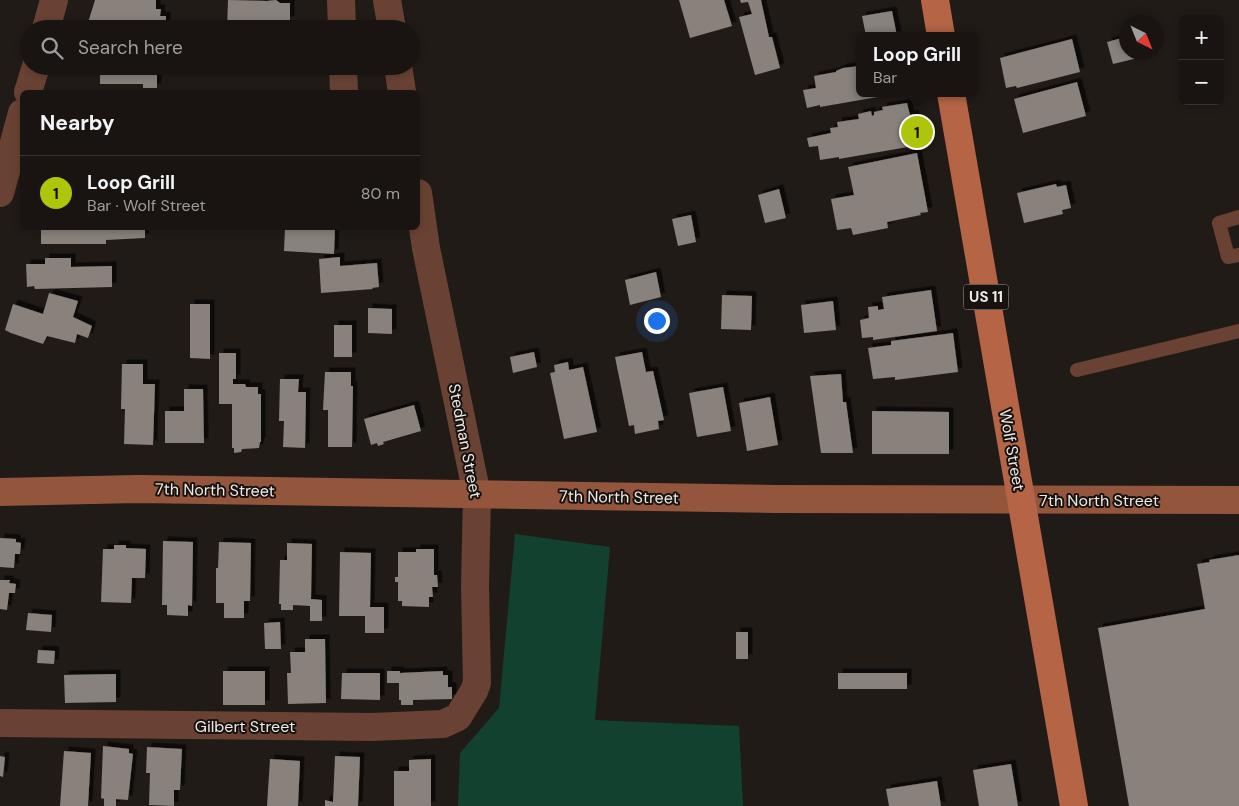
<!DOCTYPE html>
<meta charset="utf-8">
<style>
:root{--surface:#191411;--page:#26211f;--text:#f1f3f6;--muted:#9f9e9f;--line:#373331;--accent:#aec509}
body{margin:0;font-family:"DM Sans",sans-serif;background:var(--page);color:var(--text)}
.controls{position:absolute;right:15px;top:15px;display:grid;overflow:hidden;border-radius:8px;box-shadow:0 2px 8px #0003}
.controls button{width:45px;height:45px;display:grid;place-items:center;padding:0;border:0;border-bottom:1px solid var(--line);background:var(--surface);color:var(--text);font:25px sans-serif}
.compass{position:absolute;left:1119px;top:15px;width:45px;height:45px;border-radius:50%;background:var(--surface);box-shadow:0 2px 8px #0003;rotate:137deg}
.you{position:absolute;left:656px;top:320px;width:18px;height:18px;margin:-12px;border:4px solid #fff;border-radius:50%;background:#1a73e8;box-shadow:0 0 0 8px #1a73e833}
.badge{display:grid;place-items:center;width:32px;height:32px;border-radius:50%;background:var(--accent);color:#111;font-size:16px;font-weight:700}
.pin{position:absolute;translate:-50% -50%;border:2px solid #fff;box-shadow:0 1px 5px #0006}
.popup{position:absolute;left:856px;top:32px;width:122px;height:65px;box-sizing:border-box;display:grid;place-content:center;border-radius:8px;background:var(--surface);filter:drop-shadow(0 1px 4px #0005);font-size:16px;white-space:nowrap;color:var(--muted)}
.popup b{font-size:19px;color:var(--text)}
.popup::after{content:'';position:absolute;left:50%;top:100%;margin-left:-10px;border:10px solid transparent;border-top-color:var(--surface)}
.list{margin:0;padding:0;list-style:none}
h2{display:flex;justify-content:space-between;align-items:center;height:65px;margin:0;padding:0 20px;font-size:21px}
h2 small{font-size:16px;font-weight:400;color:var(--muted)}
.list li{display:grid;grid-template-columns:32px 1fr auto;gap:15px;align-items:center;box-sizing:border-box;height:75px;padding:0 20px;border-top:1px solid var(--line)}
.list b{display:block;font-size:19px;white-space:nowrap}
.list p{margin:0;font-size:16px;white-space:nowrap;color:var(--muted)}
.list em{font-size:16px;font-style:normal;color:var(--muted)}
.icon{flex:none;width:28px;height:28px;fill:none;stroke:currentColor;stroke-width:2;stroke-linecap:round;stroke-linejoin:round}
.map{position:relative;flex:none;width:1239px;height:806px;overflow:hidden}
.search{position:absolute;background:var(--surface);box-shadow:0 2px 8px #0003;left:20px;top:20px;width:400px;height:55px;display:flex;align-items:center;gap:12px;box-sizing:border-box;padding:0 18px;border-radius:28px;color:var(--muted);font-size:19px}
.panel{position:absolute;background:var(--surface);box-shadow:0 2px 8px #0003;left:20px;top:90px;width:400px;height:140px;border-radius:8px}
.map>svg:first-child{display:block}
.green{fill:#12422f}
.building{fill:#88817b;filter:url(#shadow)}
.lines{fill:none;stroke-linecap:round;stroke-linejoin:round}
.lane{stroke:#694233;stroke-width:14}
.street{stroke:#694233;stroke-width:28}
.secondary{stroke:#94553d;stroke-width:28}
.primary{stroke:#b56445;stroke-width:28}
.labels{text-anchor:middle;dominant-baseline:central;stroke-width:4;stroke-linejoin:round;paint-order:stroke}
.shield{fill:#17120e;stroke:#ada8a5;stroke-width:1}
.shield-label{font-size:15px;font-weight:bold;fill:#ede9e6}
.street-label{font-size:16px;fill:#ede9e6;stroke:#17120e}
</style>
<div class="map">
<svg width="1239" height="806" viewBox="0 0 1239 806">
<defs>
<filter id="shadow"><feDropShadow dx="4.5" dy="-4.5" stdDeviation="0" flood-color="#0009"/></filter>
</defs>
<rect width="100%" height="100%" fill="#211b17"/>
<!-- green -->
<polygon class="green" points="515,534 610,547 595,720 739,726 743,806 458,806 460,753 499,708"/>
<!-- building -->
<g class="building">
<polygon points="95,0 156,0 156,9 161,9 160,16 166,16 166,29 86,29"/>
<polygon points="228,0 267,1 276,0 280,3 290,3 290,21 282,21 282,29 227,29"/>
<polygon points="679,0 724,0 732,26 690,38"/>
<polygon points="740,0 761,0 769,37 772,37 780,68 755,75 739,17 752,14 748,2 741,3"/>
<polygon points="892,11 897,36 866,36 862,16"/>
<polygon points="1126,37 1126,52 1136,52 1138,58 1113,64 1107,42"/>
<polygon points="1072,39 1080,72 1017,88 1016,86 1006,88 1000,58"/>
<polygon points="100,66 150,66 150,72 157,72 157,88 143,88 143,84 100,84"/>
<polygon points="860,66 860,93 895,94 820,107 820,105 807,108 803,90 816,88 814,76 836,72 836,71 843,68"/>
<polygon points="1077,82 1086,116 1023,133 1014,99"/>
<polygon points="907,103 910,115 914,114 919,145 839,159 839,157 820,160 818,146 809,147 807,138 831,133 830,128 838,127 837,122 859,119 858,114 871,111 872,116 874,115 874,112 883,110 882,107"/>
<polygon points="917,153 928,212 920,213 921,215 887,222 888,228 853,235 851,228 837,230 831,199 854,195 848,167"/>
<polygon points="1056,184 1057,187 1066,185 1071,208 1062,210 1063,214 1024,223 1017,193"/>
<polygon points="779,189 786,218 765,223 758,195"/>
<polygon points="691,215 696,242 678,246 672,219"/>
<polygon points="41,228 145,228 145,238 106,240 106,244 41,244"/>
<polygon points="285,228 335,228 334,254 284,251"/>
<polygon points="340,257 340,266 377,263 379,287 372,288 373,289 321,293 319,259"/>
<polygon points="45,258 71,258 71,267 112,266 112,287 35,289 34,286 27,287 26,264 45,264"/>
<polygon points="656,272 661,297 630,305 625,280"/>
<polygon points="931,290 937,331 873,340 873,337 862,338 860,320 869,318 868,307 878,306 878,310 884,309 882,297"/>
<polygon points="49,293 78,301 73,317 92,326 88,338 77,334 75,343 47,336 43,344 11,333 5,330 13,304 43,314"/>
<polygon points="722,295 752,296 751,330 721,329"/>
<polygon points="833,301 836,330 804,333 801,305"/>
<polygon points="190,304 210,304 210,359 190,358"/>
<polygon points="368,308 392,309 392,334 368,333"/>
<rect x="334" y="325" width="18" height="32"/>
<polygon points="953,333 958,372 895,380 895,377 873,379 868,348 891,345 891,341"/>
<polygon points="534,352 537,367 513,373 510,357"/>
<polygon points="642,352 646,372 653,371 664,420 658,421 659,429 635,434 634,425 629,426 615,357"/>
<polygon points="219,353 236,353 236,379 233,379 233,384 245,384 246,387 258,387 258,394 261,394 261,442 260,442 259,448 242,449 241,452 234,453 234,448 232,448 232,404 219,404"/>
<polygon points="568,362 569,370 583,367 597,432 564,439 550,373 555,372 554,365"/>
<polygon points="122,364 143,364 143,384 155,384 153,445 124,444 125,409 121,409"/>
<polygon points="325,372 351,372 351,386 353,386 352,447 328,447 328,410 323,410"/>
<polygon points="841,374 843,402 846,402 853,453 821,453 810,376"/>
<polygon points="280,379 299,379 298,392 306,392 305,448 283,447 284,421 279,421"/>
<polygon points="723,387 731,431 697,437 689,393"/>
<polygon points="184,389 203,389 204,443 165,443 165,411 184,411"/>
<polygon points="770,397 778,445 747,451 739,403"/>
<polygon points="414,405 421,431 383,442 384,444 378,446 377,443 371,445 364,419"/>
<polygon points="872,411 949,412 949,454 872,454"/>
<polygon points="0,538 16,539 16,542 21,543 20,554 15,554 14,568 0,567"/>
<polygon points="163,541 193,542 192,606 188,605 188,616 167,615 167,605 162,605"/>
<polygon points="219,542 251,543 250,601 244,601 244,618 224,618 224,603 216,603 216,568 218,568"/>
<polygon points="287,543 312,544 311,599 322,600 322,621 310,621 310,606 293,605 293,610 281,610 281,604 279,604 280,560 287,560"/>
<polygon points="114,545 126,545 126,548 146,549 145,578 132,578 131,603 101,602 103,549 114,549"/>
<polygon points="416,549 434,549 434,575 437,575 438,587 432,587 433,597 429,597 429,607 402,606 402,601 398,601 398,582 395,582 395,577 398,577 398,552 416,552"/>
<polygon points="340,552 371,553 370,607 384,607 384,633 365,633 365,616 339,616"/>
<polygon points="1239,555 1239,806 1129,806 1098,628 1205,609 1197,564 1210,562 1209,560"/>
<polygon points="0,580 10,580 9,583 16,584 15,593 9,593 7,610 0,609"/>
<polygon points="28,613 52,615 51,632 26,630"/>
<polygon points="280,622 281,649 265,649 264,623"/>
<rect x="736" y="632" width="12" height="27"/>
<polygon points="305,639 325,639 326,703 288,704 287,673 291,673 290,652 305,652"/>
<polygon points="38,650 55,651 54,664 37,663"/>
<rect x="223" y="671" width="42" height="34"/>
<polygon points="387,671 400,671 400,673 443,671 443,675 448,675 448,687 452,687 452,699 413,700 413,705 401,705 401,700 399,700 399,683 387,683"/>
<polygon points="342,673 380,673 380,700 341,699"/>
<rect x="838" y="673" width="69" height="16"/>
<polygon points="116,674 116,702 65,703 64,675"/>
<polygon points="103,746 129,749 129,753 133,754 128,800 116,799 116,806 104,806 104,799 101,798"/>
<polygon points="147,747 182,749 180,790 174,790 174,806 149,805 150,773 146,773"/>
<polygon points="64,751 91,753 88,806 60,806"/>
<polygon points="0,756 5,757 3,777 0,776"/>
<polygon points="335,756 360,757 358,806 325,806 325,800 333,802"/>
<polygon points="270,759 300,761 298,806 267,806"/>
<polygon points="431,759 431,806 394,806 394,771 409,771 409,760"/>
<polygon points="1011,764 1018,806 979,806 973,770"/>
<polygon points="937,781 941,806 889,806 886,789"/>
</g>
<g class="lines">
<!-- lane -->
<g class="lane">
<polyline points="1239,217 1219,223 1228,257 1239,255"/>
<polyline points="1077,370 1239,331"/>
</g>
<!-- street -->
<g class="street">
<polyline points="341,0 342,29"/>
<polyline points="387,0 392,29"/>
<polyline points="46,29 54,0"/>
<polyline points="343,66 344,92"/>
<polyline points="398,66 402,92"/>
<polyline points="28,92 36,66"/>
<polyline points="0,193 22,113"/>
<polyline points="0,723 372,727 443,724 458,717 474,691 477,683 475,586 477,495 426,248 418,193"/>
</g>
<!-- secondary -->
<polyline class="secondary" points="0,492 138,489 775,499 1239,500"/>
<!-- primary -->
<g class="primary">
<polyline points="935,0 941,36"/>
<polyline points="951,93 1074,806"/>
</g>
</g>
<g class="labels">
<!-- shield labels -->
<rect class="shield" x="963.5" y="284.5" width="45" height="25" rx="4"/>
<g class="shield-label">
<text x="986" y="297">US 11</text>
</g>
<!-- street labels -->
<g class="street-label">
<text transform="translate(465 441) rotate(79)">Stedman Street</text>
<text transform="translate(1012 450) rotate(80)">Wolf Street</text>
<text transform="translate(215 490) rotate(1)">7th North Street</text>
<text transform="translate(619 497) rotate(1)">7th North Street</text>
<text x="1099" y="500">7th North Street</text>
<text x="245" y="726">Gilbert Street</text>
</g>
</g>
</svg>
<div class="controls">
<button>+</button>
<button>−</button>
</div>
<svg class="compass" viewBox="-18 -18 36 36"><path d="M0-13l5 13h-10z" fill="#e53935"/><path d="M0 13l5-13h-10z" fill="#9f9e9f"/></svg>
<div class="you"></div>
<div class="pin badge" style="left:917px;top:132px">1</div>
<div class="popup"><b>Loop Grill</b>Bar</div>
<div class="search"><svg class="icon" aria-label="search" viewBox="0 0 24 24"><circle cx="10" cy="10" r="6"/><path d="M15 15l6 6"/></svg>Search here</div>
<section class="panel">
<h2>Nearby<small></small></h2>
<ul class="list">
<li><span class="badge">1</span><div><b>Loop Grill</b><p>Bar · Wolf Street</p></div><em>80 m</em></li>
</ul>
</section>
</div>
